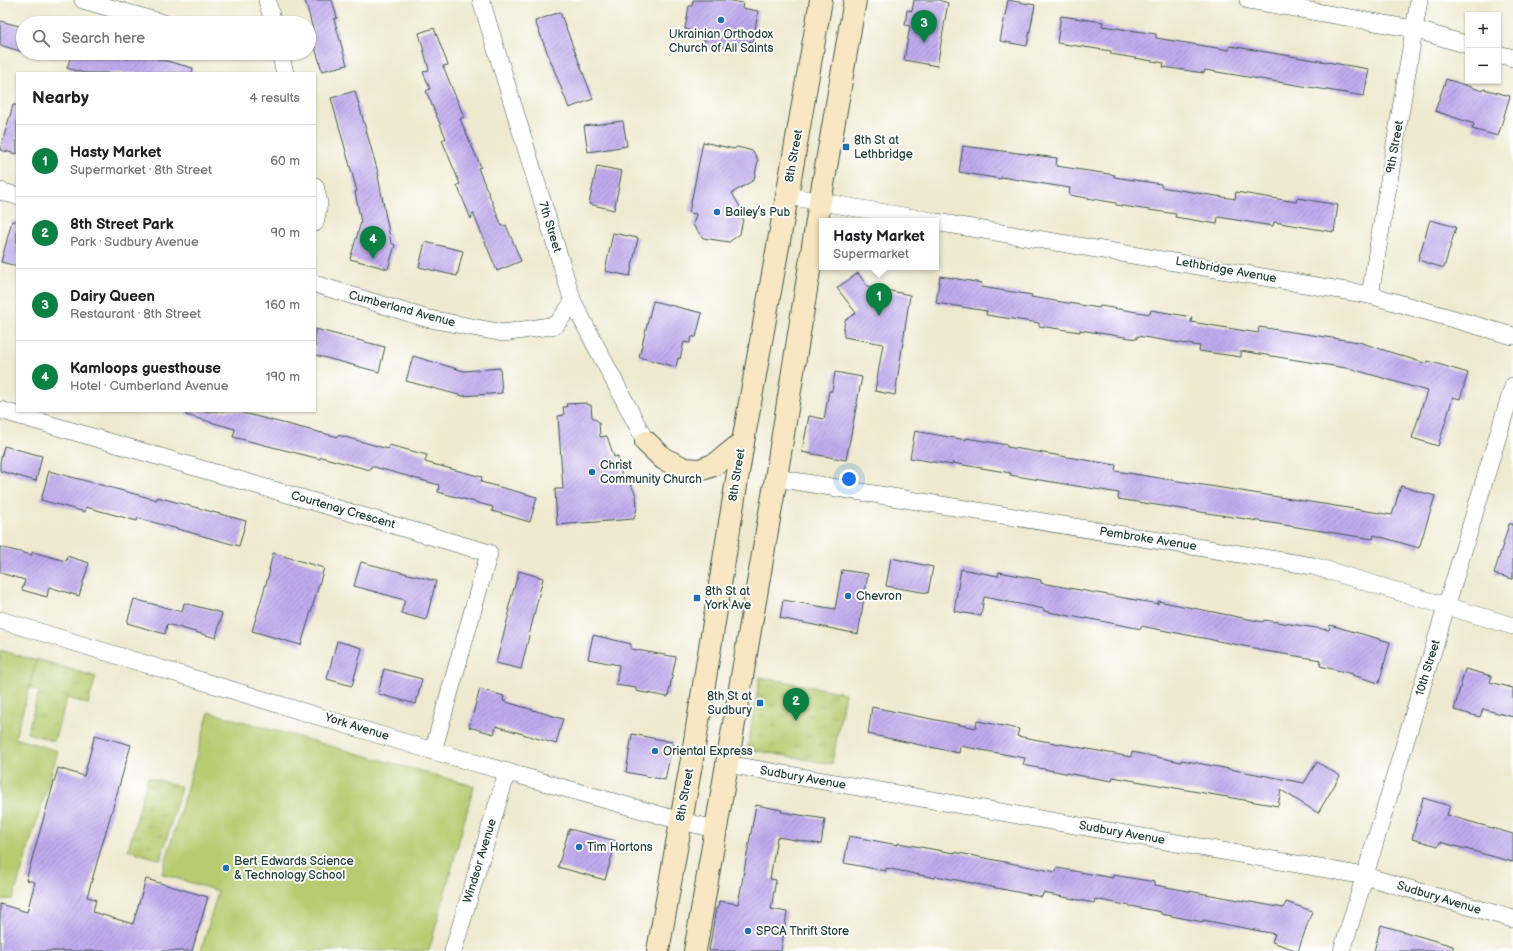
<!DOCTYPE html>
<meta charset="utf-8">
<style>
:root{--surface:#fff;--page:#f2f2f2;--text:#202124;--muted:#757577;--line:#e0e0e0;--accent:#0b8043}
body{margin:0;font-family:"Balsamiq Sans",sans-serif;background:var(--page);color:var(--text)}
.controls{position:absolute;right:12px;top:12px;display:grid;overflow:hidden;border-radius:0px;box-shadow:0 1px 3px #0004}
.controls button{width:36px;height:36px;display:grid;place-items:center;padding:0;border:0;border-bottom:1px solid var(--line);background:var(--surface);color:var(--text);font:20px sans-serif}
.you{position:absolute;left:849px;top:479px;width:14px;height:14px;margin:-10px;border:3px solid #fff;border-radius:50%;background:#1a73e8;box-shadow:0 0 0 6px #1a73e833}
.badge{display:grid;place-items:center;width:26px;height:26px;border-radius:50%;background:var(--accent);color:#fff;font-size:13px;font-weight:700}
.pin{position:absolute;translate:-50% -33px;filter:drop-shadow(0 1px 2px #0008)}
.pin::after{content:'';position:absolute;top:21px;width:14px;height:12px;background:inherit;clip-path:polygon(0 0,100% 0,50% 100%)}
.popup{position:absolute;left:819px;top:218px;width:120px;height:52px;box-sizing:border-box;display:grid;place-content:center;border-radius:0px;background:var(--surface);filter:drop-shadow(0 1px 3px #0005);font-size:13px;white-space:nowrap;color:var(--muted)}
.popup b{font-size:15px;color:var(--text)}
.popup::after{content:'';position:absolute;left:50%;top:100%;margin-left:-8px;border:8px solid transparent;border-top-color:var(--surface)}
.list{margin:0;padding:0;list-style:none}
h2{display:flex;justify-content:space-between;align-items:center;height:52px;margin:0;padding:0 16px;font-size:17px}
h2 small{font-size:13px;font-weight:400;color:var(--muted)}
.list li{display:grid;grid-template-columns:26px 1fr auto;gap:12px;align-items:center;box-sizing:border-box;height:72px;padding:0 16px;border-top:1px solid var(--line)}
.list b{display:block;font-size:15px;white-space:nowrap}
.list p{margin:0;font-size:13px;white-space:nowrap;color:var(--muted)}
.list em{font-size:13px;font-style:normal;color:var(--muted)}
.icon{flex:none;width:22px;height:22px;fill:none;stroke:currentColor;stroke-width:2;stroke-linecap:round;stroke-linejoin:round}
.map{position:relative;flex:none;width:1513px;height:951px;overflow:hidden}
.search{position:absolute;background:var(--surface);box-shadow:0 1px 3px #0004;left:16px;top:16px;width:300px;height:44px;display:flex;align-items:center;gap:10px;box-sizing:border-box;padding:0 14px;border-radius:22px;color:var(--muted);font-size:15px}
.panel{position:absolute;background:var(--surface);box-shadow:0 1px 3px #0004;left:16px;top:72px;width:300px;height:340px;border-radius:0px}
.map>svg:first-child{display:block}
.green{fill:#b7cb6f;stroke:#6b8452}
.park{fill:url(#park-tufts);stroke:#6b8452}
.building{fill:url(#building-hatch)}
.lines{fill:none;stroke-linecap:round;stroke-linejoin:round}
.street-casing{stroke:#3e574b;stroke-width:18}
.secondary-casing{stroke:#3e574b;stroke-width:24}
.street{stroke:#fff;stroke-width:17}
.secondary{stroke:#f9e7c3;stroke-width:22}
.poi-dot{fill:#1f6fb2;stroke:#fff;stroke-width:1.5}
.labels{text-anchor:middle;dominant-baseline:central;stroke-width:4;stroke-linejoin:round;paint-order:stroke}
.poi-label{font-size:12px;fill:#1f3d34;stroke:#fff;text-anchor:start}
.street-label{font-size:12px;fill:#1f3d34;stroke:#fff}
</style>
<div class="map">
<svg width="1513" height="951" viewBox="0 0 1513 951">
<defs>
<pattern id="park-tufts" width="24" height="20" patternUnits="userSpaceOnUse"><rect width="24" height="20" fill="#b7cb6f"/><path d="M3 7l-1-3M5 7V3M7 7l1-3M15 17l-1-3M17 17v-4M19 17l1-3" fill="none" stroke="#94a65c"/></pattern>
<pattern id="building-hatch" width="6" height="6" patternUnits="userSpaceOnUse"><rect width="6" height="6" fill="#c0aaee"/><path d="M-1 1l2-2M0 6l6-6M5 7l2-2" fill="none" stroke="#9b8cc2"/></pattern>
</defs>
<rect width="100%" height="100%" fill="#fff"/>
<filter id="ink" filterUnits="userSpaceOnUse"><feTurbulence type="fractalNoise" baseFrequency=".025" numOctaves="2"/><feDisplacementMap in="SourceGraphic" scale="8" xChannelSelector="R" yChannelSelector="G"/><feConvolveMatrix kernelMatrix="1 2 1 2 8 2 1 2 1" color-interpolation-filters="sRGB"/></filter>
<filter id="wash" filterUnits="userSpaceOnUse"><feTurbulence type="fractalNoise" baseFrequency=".012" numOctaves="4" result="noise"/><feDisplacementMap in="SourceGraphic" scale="16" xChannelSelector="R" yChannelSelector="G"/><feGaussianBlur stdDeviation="0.9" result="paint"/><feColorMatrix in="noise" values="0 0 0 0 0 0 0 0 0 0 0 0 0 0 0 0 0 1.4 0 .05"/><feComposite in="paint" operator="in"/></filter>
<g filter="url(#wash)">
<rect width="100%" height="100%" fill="#eee9cf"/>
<!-- green -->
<g class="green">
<polygon points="0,650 37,661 15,738 58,751 13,899 0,900"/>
<polygon points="209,712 474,786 429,951 201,951 218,891 162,874"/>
</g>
<!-- park -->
<g class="park">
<polygon points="37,659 96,677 88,704 67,698 54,741 27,733 39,691 29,688"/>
<polygon points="760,677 845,693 832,764 747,749"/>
<polygon points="148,777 181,787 161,860 128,850"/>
</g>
<g id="blocks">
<!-- building -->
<g class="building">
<polygon points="305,0 332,0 337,18 334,19 347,65 322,71 311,33 314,33"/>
<polygon points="693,0 727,0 743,3 742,8 758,11 753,42 750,41 749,44 744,43 744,45 736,44 734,49 704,44 705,40 687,37 689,30 685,29 689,6 692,6"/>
<polygon points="914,0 939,0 948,3 937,66 904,60 910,26 905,25 907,10 912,11"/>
<polygon points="1008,0 1035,5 1027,46 1000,41"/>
<polygon points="560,12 593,99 569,108 535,21"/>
<polygon points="1061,16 1103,22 1102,26 1156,34 1156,38 1229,50 1230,46 1369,69 1364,96 1205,70 1204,73 1163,67 1164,63 1111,54 1111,51 1057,43"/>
<polygon points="0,21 23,27 23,52 0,45"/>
<polygon points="434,28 448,65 443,66 464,117 460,119 481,167 478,168 502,226 506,225 521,261 497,271 473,213 471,219 457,185 460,184 442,140 446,138 426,91 430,89 423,72 429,70 419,33"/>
<polygon points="72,53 108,53 129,59 130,53 136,53 193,68 192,73 84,73 67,68"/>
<polygon points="1446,79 1483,91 1484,89 1510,96 1498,136 1472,129 1474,124 1435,111"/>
<polygon points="355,91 379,176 378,176 391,243 395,245 388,269 350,259 361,222 355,192 357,191 331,98"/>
<polygon points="13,105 17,105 17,154 0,150"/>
<polygon points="623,121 627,146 588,152 584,126"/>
<polygon points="703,142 734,149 737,147 753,151 758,160 754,180 732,193 744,214 740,234 729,242 703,238 693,225 696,214 689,213"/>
<polygon points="963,146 1057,158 1056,166 1115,175 1114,177 1161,184 1161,187 1235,199 1236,192 1296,202 1297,198 1338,205 1334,232 1274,222 1273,226 1218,217 1217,224 1175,217 1176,214 1116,205 1116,203 1069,195 1070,188 1001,177 1001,179 959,172"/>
<polygon points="597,166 622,171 614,210 589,204"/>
<polygon points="1430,220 1456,227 1444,268 1418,260"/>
<polygon points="12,221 17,221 17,266 1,262"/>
<polygon points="613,233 638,238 630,276 605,271"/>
<polygon points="425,242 463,251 457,276 419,267"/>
<polygon points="858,273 867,286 910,295 895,395 875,391 883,344 844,337 844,334 843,333 845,320 856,313 837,288"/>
<polygon points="940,276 982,283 981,287 1032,295 1031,297 1099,308 1100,306 1150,314 1151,310 1192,317 1191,322 1258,333 1259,327 1359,342 1427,364 1428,361 1468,373 1460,399 1453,397 1438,446 1412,438 1427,391 1352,369 1241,351 1241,357 1199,351 1200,346 1137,336 1137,339 1080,330 1080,332 1039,326 1039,323 986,315 987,311 936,303"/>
<polygon points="653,301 702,313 696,337 692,337 690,343 684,342 680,359 678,358 676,367 639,357"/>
<polygon points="315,329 385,347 379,372 315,355"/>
<polygon points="413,356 464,371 500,368 502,393 463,396 406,381"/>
<polygon points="835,372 862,377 846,460 802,452 809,416 824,419 829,391 832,391"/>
<polygon points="587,403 588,405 591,405 592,417 599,422 600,437 607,436 614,457 618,456 618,462 620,462 622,484 630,483 636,495 637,508 634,519 557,525 555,489 563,489 558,416 564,415 563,407 567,407 566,404"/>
<polygon points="186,411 235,411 338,437 338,435 388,449 389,445 427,455 425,462 482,477 481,482 537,497 530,522 492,511 493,507 438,492 439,485 371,466 370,470 321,457 320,459 233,437 235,429 186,415"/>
<polygon points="915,431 966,440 966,438 1007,445 1007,447 1116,465 1115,471 1392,515 1401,486 1435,496 1419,548 1374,535 1373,539 1118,499 1119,493 1010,475 1011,473 952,463 952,465 910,458"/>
<polygon points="4,446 42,456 36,481 0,471 0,462"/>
<polygon points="49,471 157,500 157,497 246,521 239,546 138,518 137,521 86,507 85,512 41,500"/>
<polygon points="1509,524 1513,524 1513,579 1494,574"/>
<polygon points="0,547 32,555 32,552 66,561 67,556 89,563 79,596 49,587 47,597 22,590 25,580 0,573"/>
<polygon points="273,553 324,568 301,645 252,631 270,570 269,570"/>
<polygon points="891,558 933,567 928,593 886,586"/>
<polygon points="361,562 436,581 426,620 401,613 405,600 354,586"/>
<polygon points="961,569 998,576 999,572 1041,580 1041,583 1158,604 1158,601 1263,622 1264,620 1329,630 1330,625 1390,642 1379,683 1352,675 1353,674 1320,666 1321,660 1259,650 1259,649 1141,626 1141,629 1086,618 1086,619 1044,611 1044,609 984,597 981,616 954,611"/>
<polygon points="842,570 868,574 858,634 780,618 783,600 835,609"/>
<polygon points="519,571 543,578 521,669 496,663 510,610 508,609"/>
<polygon points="134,599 182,612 184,603 222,613 216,638 167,624 165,634 127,623"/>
<polygon points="593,635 631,644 631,649 676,657 668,697 636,691 636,688 616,685 619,665 588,659"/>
<polygon points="337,641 362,648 352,686 327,679"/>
<polygon points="384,669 422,679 416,704 378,694"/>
<polygon points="1465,669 1492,676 1490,682 1513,688 1513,717 1483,709 1480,717 1454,710"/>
<polygon points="480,689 504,696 503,701 563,719 556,744 496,726 494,734 469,727"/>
<polygon points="872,707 976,728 977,721 1019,729 1017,736 1131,757 1132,752 1181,762 1181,760 1304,783 1317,762 1340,776 1318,813 1281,790 1278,806 1113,777 1112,781 1065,773 1023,765 1025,758 960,746 959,753 868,734"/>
<polygon points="632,734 673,742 665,780 626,772"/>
<polygon points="95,735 131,745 87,897 96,899 93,912 133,924 146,879 208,897 192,951 0,951 0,904 27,912 35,882 26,880 58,768 84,776"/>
<polygon points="1423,798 1450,806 1447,815 1513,834 1513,862 1440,842 1438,846 1412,839"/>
<polygon points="756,805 782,810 781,812 825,819 821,844 777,837 770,879 776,880 771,909 787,912 781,951 709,951 716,908 718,908 719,901 738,904"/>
<polygon points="569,829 616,841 605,880 558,867"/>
<polygon points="849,836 898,845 898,843 954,853 954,852 1056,872 1057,868 1113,878 1113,875 1155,882 1155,885 1284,908 1286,902 1312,911 1298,951 1272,942 1275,934 1203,920 1203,922 1161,914 1161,912 1095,899 1094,903 1043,893 1042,897 936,876 935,878 886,868 886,871 844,863"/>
<polygon points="1381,925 1453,946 1453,951 1374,951"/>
</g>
</g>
</g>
<g filter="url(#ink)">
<use href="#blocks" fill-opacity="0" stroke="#3e574b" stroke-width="1"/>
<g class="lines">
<defs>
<g id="street">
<polyline points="83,0 163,23"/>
<polyline points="267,0 273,23"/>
<polyline points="481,0 573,302 646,442"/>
<polyline points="1248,0 1414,29 1468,45"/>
<polyline points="280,53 285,73"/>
<polyline points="1498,54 1513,58"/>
<polyline points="315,186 319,203 315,223"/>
<polyline points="0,191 17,196"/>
<polyline points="787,196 932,221"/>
<polyline points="936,222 1370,295 1513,336"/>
<polyline points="315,284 425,318 503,333 556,325 573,302"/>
<polyline points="1370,295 1419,0"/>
<polyline points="0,410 489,553 433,751"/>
<polyline points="776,478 1313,566 1513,626"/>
<polyline points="0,620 433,751 681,821 715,829"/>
<polyline points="727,764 1365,876 1513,919"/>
<polyline points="453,951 507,772"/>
<polyline points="1342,951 1513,386"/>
</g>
<g id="secondary">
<polyline points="646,442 664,459 685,469 700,470 716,464 743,442"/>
<polyline points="658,951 692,759 743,442 787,196 821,0"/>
<polyline points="695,951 776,478 820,202 855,0"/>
</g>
</defs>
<!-- street casing -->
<use href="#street" class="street-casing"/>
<!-- secondary casing -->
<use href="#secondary" class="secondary-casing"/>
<!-- street -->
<use href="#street" class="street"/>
<!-- secondary -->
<use href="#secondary" class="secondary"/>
</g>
</g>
<!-- markers -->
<g class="poi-dot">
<circle cx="721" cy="20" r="4"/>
<rect x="842" y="143" width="8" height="8" rx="2"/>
<circle cx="717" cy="212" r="4"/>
<circle cx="592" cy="472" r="4"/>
<circle cx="848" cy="596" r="4"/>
<rect x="693" y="594" width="8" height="8" rx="2"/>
<rect x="756" y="699" width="8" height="8" rx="2"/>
<circle cx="655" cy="751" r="4"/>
<circle cx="579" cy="847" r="4"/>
<circle cx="226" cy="868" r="4"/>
<circle cx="748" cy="931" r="4"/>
</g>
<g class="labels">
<!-- poi labels -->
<g class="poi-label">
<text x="721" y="34" text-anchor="middle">Ukrainian Orthodox<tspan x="721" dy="14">Church of All Saints</tspan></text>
<text x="854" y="140">8th St at<tspan x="854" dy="14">Lethbridge</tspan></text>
<text x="725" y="212">Bailey’s Pub</text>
<text x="600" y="465">Christ<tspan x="600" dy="14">Community Church</tspan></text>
<text x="705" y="591">8th St at<tspan x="705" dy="14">York Ave</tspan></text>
<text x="856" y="596">Chevron</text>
<text x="752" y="696" text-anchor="end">8th St at<tspan x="752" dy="14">Sudbury</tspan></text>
<text x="663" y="751">Oriental Express</text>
<text x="587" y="847">Tim Hortons</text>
<text x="234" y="861">Bert Edwards Science<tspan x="234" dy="14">&amp; Technology School</tspan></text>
<text x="756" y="931">SPCA Thrift Store</text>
</g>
<!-- street labels -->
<g class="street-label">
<text transform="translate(1395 147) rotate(-80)">9th Street</text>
<text transform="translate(794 156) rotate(-80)">8th Street</text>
<text transform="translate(550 227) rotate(73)">7th Street</text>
<text transform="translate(1226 270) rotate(10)">Lethbridge Avenue</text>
<text transform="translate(402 309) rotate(15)">Cumberland Avenue</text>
<text transform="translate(737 475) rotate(-81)">8th Street</text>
<text transform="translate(343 510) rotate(16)">Courtenay Crescent</text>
<text transform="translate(1148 539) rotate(9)">Pembroke Avenue</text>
<text transform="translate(1428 668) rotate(-73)">10th Street</text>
<text transform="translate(357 727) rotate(17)">York Avenue</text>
<text transform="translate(803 778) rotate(10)">Sudbury Avenue</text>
<text transform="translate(685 795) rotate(-80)">8th Street</text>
<text transform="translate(1122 833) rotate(10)">Sudbury Avenue</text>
<text transform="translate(480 861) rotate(-73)">Windsor Avenue</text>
<text transform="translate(1439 898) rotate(17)">Sudbury Avenue</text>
</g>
</g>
</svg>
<div class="controls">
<button>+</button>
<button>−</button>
</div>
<div class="you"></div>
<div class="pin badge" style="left:879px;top:316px">1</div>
<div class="popup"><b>Hasty Market</b>Supermarket</div>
<div class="pin badge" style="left:796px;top:721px">2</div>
<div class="pin badge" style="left:924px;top:43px">3</div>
<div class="pin badge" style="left:373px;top:259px">4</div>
<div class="search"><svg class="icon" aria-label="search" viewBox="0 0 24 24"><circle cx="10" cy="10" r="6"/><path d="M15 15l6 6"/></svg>Search here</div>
<section class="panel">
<h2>Nearby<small>4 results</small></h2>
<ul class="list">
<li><span class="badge">1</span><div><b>Hasty Market</b><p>Supermarket · 8th Street</p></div><em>60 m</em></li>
<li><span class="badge">2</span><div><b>8th Street Park</b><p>Park · Sudbury Avenue</p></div><em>90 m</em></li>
<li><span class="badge">3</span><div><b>Dairy Queen</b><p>Restaurant · 8th Street</p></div><em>160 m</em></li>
<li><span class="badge">4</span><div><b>Kamloops guesthouse</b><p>Hotel · Cumberland Avenue</p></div><em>190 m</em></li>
</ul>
</section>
</div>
